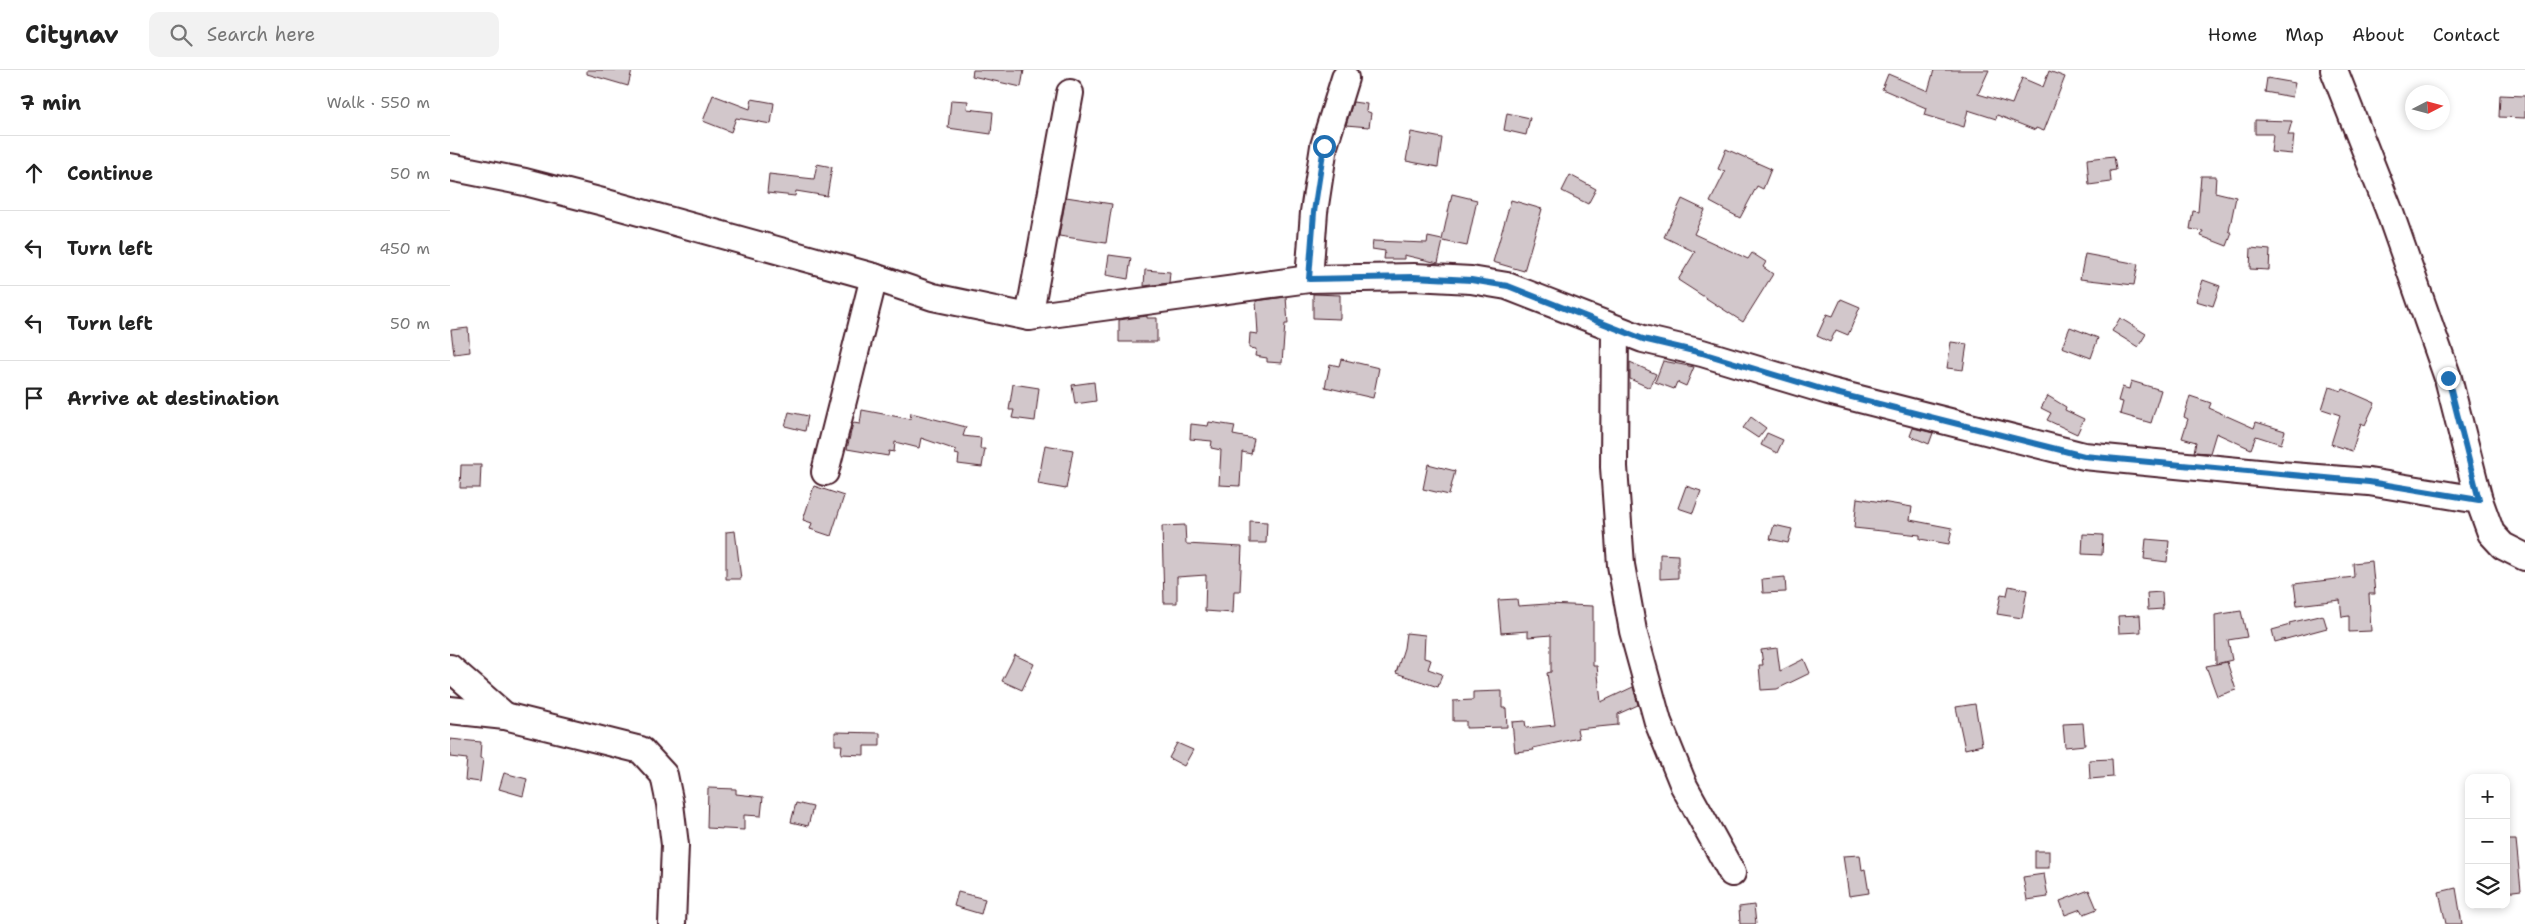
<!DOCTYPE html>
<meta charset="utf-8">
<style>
:root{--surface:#fff;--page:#f2f2f2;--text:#222;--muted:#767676;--line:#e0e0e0}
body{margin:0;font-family:"Shantell Sans",sans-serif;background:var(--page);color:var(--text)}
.controls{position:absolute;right:15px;bottom:15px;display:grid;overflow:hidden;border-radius:10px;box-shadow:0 2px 8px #0003}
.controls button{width:45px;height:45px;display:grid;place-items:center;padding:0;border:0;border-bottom:1px solid var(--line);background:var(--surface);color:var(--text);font:25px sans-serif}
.compass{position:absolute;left:1955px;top:15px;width:45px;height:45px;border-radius:50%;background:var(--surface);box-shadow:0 2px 8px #0003;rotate:84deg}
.stop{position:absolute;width:15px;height:15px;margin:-11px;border:4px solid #1f6fb2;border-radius:50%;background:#fff}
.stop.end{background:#1f6fb2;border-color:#fff;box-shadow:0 1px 5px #0008}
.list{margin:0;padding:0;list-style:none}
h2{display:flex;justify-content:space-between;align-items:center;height:65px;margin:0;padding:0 20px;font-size:21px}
h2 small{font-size:16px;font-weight:400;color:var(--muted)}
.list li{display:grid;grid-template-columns:32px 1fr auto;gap:15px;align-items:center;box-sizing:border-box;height:75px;padding:0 20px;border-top:1px solid var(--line)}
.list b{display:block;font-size:19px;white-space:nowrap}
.list em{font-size:16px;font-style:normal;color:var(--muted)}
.icon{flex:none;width:28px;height:28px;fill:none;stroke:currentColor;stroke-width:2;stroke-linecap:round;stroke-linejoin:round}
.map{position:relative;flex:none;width:2075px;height:854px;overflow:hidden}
header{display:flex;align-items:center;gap:30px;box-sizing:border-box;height:70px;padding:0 25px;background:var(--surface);border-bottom:1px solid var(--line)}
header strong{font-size:24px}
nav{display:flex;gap:28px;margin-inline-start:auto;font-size:18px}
.search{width:350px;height:45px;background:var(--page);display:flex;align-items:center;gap:12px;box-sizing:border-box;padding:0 18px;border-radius:10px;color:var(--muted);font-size:19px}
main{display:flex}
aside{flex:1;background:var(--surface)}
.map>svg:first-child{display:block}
.building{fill:#d2c7cb;stroke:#4a1f2b}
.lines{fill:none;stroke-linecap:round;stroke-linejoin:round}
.minor-casing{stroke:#4a1f2b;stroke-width:30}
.minor{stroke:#fff;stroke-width:26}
.route{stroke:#1f6fb2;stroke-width:6}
</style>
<header>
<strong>Citynav</strong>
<div class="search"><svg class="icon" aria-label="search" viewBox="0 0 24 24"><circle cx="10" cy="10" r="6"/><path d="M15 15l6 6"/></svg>Search here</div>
<nav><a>Home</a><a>Map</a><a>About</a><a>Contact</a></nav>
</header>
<main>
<aside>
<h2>7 min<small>Walk · 550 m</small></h2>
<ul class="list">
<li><svg class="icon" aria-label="ahead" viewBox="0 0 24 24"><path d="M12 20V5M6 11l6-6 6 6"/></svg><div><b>Continue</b></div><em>50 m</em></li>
<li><svg class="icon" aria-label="left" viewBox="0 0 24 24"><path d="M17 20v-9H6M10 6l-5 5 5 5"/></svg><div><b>Turn left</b></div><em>450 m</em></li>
<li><svg class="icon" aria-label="left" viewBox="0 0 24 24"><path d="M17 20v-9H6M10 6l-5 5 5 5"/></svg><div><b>Turn left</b></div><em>50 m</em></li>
<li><svg class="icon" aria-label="arrive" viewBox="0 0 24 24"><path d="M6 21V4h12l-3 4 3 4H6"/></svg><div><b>Arrive at destination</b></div></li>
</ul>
</aside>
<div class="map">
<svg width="2075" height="854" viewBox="0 0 2075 854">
<rect width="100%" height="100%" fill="#fff"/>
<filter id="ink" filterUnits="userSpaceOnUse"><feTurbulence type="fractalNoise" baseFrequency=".02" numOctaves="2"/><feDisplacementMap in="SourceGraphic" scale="10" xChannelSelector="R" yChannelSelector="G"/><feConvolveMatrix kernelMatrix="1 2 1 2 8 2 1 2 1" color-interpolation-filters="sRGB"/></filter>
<g filter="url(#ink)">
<!-- building -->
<g class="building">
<polygon points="137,0 182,0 178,16 137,4"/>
<polygon points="523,0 574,0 571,17 522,6"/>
<polygon points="1484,0 1539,0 1528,24 1562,34 1572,8 1593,17 1599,1 1615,7 1594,61 1586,58 1585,60 1547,45 1546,49 1518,40 1514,57 1474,45 1476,38 1432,19 1438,4 1478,21"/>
<polygon points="1817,8 1845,13 1842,27 1815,22"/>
<polygon points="263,25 300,39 302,29 324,33 321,54 286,48 281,62 253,51"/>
<polygon points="2050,25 2075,26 2075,48 2049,47"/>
<polygon points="501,30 518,31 517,39 543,42 541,64 498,58"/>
<polygon points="903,32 917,34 916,41 921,43 919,57 896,55"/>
<polygon points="1057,43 1080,48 1076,65 1054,60"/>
<polygon points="1805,50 1842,51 1838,65 1844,65 1842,84 1821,82 1823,64 1805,64"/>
<polygon points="961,62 992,68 988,97 956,91"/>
<polygon points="1276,79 1321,99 1313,119 1307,116 1290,148 1260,132 1275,102 1268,99"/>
<polygon points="1664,86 1666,100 1660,101 1661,112 1639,115 1637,89"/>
<polygon points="367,94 382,97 377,126 346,121 345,126 317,123 319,104 364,109"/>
<polygon points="1120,105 1146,119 1138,134 1112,121"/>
<polygon points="1751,106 1766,106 1765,122 1786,127 1779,161 1782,163 1777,176 1751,166 1753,161 1740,159 1743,141 1748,142"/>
<polygon points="1002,124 1027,130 1017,176 993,171 988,193 954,185 954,189 934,189 935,181 922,179 923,171 977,173 978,167 992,170"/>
<polygon points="616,127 662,134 656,173 609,166"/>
<polygon points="1232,129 1255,140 1244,164 1298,189 1302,183 1316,192 1313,197 1323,204 1293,252 1228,210 1245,182 1214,167"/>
<polygon points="1061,130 1092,139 1074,201 1043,192"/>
<polygon points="1801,178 1820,180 1819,200 1800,199"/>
<polygon points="1635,184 1688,194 1684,215 1630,209"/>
<polygon points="659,185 681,188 678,209 656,205"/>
<polygon points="695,200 720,202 719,213 694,216"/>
<polygon points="1753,210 1770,216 1763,236 1746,231"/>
<polygon points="863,224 890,225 890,249 863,248"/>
<polygon points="836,227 838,254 835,254 832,293 817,292 817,288 805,286 806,279 799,278 800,263 808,264 806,231"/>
<polygon points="1391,229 1410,237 1398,265 1386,260 1380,272 1367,266 1377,244 1383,246"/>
<polygon points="697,246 697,248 707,248 707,272 669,272 669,250"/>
<polygon points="1670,248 1696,264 1688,277 1662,261"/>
<polygon points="1620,257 1648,268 1641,288 1612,277"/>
<polygon points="18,258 20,282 4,284 1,260"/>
<polygon points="1501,272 1517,274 1513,300 1497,298"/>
<polygon points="891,289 929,298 923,328 875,317 880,294 889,296"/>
<polygon points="1213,291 1244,297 1236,316 1227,312 1224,319 1205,312"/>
<polygon points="1180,292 1206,304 1200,318 1180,309"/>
<polygon points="1681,311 1711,320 1701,353 1670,344 1673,332 1668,331 1672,317 1679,319"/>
<polygon points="644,312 646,331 625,334 622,315"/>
<polygon points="563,314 589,318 585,351 562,348 564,340 559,340"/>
<polygon points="1879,317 1892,321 1893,319 1925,333 1915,355 1911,353 1902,381 1881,374 1890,345 1872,339"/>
<polygon points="1598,326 1616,337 1615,340 1634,349 1627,364 1597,350 1601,343 1591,338"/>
<polygon points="1740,326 1761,333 1759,338 1804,358 1806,352 1835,361 1831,374 1806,366 1801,379 1766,363 1760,383 1744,382 1746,372 1732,368 1738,349 1734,347"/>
<polygon points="412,340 460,349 461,343 516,357 513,366 531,368 530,379 535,379 532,397 508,394 509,385 505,384 506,380 471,368 469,378 445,372 444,382 439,381 438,386 397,379 403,353 410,354"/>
<polygon points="339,342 358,346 355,361 335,356"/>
<polygon points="1301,347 1316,358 1308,368 1293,358"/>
<polygon points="759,352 785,356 783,365 804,369 801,384 792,382 790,416 769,415 771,380 761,378 762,371 740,369 741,354 758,356"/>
<polygon points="1463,358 1483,363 1479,374 1460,366"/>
<polygon points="1317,363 1333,370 1327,383 1311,375"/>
<polygon points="595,375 623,380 616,419 588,414"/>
<polygon points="978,394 1005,401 999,425 973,419"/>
<polygon points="11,395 31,395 30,418 10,418"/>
<polygon points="364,416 394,426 381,466 360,459 362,453 353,450"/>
<polygon points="1236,416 1251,421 1243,443 1228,438"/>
<polygon points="1407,428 1462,437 1460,450 1502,458 1499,474 1470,469 1470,465 1404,458"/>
<polygon points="800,451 817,452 816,473 800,473"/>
<polygon points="735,455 736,474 792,477 790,521 784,521 783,543 755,541 756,505 727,507 727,533 714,533 712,456"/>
<polygon points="1324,455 1342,459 1338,473 1320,469"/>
<polygon points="285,461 291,509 276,509 276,462"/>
<polygon points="1633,464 1653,465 1652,485 1632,484"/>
<polygon points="1696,469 1719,471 1717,492 1694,489"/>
<polygon points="1210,484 1228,485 1228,508 1210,509"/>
<polygon points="1922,491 1925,524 1919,524 1921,561 1899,562 1899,546 1892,547 1890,530 1847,535 1844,514 1904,507 1903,493"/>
<polygon points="1335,507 1336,522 1313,523 1312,509"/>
<polygon points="1559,516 1577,520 1572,548 1547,544 1551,524 1557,525"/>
<polygon points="1712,522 1713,539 1698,540 1697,523"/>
<polygon points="1067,529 1068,536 1097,534 1143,536 1143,596 1147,596 1151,632 1183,617 1188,635 1168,644 1168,655 1127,659 1129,668 1083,678 1084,680 1065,682 1062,652 1075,651 1076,658 1105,655 1097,603 1101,602 1101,565 1078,567 1078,561 1051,563 1048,530"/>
<polygon points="1791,541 1797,567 1778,570 1782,590 1766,594 1765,545"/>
<polygon points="1690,545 1691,562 1669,563 1668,546"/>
<polygon points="1873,545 1877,558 1825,572 1822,560 1840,555 1839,553"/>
<polygon points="956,563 975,565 974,588 981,590 978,599 992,604 988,617 946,603 954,578"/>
<polygon points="1327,578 1330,601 1354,589 1360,603 1327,619 1311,620 1309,595 1313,595 1311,580"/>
<polygon points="565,585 584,594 572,620 552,611"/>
<polygon points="1777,592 1786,620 1767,626 1756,596"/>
<polygon points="1052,621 1052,638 1056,638 1057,657 1016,658 1016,651 1003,651 1003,631 1023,630 1023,622"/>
<polygon points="1525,634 1532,675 1515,679 1506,637"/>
<polygon points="1633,653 1635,675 1615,677 1613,654"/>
<polygon points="385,662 430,663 430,676 414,676 414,685 391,684 392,675 385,675"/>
<polygon points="0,669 31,672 30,688 33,689 30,712 15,710 17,689 0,687"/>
<polygon points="727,673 743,680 734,696 719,688"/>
<polygon points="1662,689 1663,707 1640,709 1639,690"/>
<polygon points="54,703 77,709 73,726 49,719"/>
<polygon points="258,718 286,719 286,724 313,727 311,746 294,745 294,760 257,758"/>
<polygon points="346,733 363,737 358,756 341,752"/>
<polygon points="2056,770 2066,770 2071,820 2056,822"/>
<rect x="1585" y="781" width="14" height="17"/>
<polygon points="1410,785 1412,800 1415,799 1419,823 1399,826 1393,786"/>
<polygon points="1594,804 1598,827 1577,830 1573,807"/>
<polygon points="2006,818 2012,854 1996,854 1989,822"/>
<polygon points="1639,820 1647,839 1634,844 1631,839 1615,845 1610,831"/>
<polygon points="508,822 535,829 531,844 504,836"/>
<polygon points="1304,835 1306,854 1290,854 1289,837"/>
</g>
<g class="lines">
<defs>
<g id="minor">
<polyline points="1884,0 1939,140 1998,308 2029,430 2041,463 2053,476 2075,487"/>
<polyline points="0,97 75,112 153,132 424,207 483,227 579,247 859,209 964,207 1021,210 1057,216 1193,269 1252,283 1378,321 1634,386 1829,405 1919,412 2029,430"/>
<polyline points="859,209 864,142 874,76 895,8"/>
<polyline points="579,247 620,23"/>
<polyline points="1165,259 1164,397 1171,495 1183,561 1208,652 1234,716 1282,803"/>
<polyline points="375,402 424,207"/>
<polyline points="0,598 55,646"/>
<polyline points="0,640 55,646 191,680 214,705 220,734 225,775 222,854"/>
</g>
</defs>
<!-- minor casing -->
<use href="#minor" class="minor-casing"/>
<!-- minor -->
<use href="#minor" class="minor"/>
</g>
</g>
<g class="lines" filter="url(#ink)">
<!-- route -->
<polyline class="route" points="874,76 864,142 859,209 964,207 1021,210 1058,216 1193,269 1252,283 1378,321 1634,386 1919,412 2029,430 1998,308"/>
</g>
</svg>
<div class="controls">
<button>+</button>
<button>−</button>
<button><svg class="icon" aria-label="layers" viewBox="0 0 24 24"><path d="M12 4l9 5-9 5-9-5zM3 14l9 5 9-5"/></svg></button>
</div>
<svg class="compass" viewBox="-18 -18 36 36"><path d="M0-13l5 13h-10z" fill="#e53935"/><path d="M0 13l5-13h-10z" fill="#767676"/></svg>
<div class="stop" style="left:874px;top:76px"></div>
<div class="stop end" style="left:1998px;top:308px"></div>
</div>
</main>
